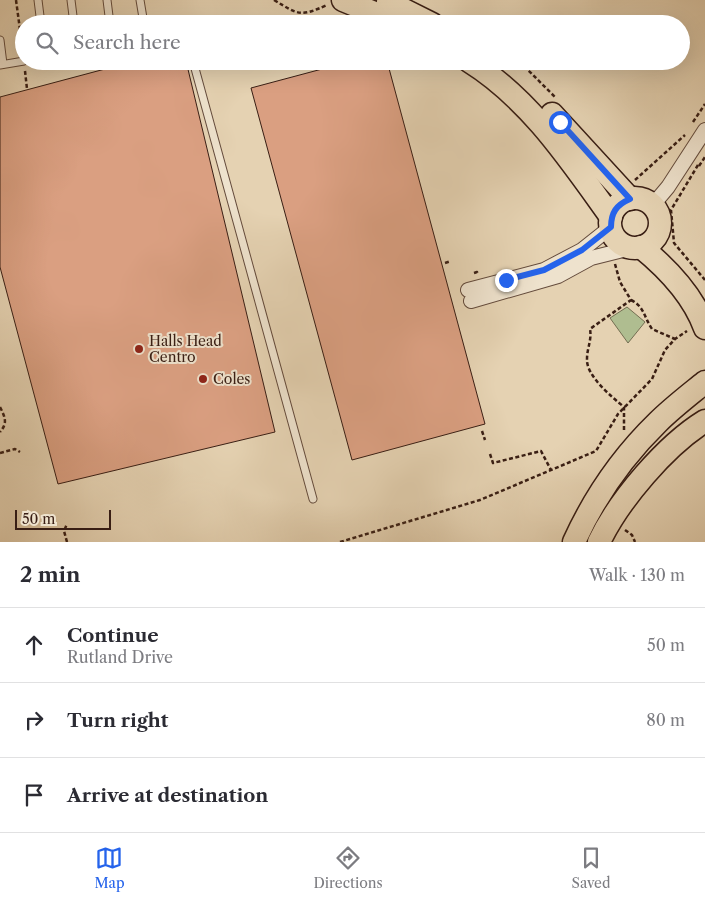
<!DOCTYPE html>
<meta charset="utf-8">
<style>
:root{--surface:#fff;--page:#f2f2f3;--text:#2b2b33;--muted:#7c7c81;--line:#e1e1e2;--accent:#2563eb}
body{margin:0;font-family:"Libre Caslon Text",serif;background:var(--page);color:var(--text)}
.scale{position:absolute;left:15px;bottom:12px;width:96px;box-sizing:border-box;padding-left:5px;border:2px solid #391e14;border-top:0;font-size:14px;line-height:18px;white-space:nowrap;color:#391e14;-webkit-text-stroke:4px #eee2cd;paint-order:stroke}
.stop{position:absolute;width:15px;height:15px;margin:-11px;border:4px solid #2563eb;border-radius:50%;background:#fff}
.stop.end{background:#2563eb;border-color:#fff;box-shadow:0 1px 5px #0008}
.list{margin:0;padding:0;list-style:none}
h2{display:flex;justify-content:space-between;align-items:center;height:65px;margin:0;padding:0 20px;font-size:21px}
h2 small{font-size:16px;font-weight:400;color:var(--muted)}
.list li{display:grid;grid-template-columns:32px 1fr auto;gap:15px;align-items:center;box-sizing:border-box;height:75px;padding:0 20px;border-top:1px solid var(--line)}
.list b{display:block;font-size:19px;white-space:nowrap}
.list p{margin:0;font-size:16px;white-space:nowrap;color:var(--muted)}
.list em{font-size:16px;font-style:normal;color:var(--muted)}
.icon{flex:none;width:28px;height:28px;fill:none;stroke:currentColor;stroke-width:2;stroke-linecap:round;stroke-linejoin:round}
.map{position:relative;flex:none;width:705px;height:542px;overflow:hidden}
.search{position:absolute;background:var(--surface);box-shadow:0 5px 20px #0002;left:15px;right:15px;top:15px;height:55px;display:flex;align-items:center;gap:12px;box-sizing:border-box;padding:0 18px;border-radius:28px;color:var(--muted);font-size:19px}
.sheet{height:290px;background:var(--surface)}
nav{display:flex;justify-content:space-around;align-items:center;box-sizing:border-box;height:70px;border-top:1px solid var(--line);background:var(--surface);font-size:14px;color:var(--muted)}
nav a{display:grid;justify-items:center;gap:2px}
nav .on{color:var(--accent)}
.map>svg:first-child{display:block}
.green{fill:#afbd90;stroke:#746e52}
.building{fill:#da9f81;stroke:#391e14}
.lines{fill:none;stroke-linecap:round;stroke-linejoin:round}
.service-casing{stroke:#644b3c;stroke-width:9}
.minor-casing{stroke:#644b3c;stroke-width:16}
.primary-casing{stroke:#391e14;stroke-width:25}
.path{stroke:#391e14;stroke-width:2.5;stroke-dasharray:4 2.5;stroke-linecap:butt}
.service{stroke:#eee2cd;stroke-width:7}
.minor{stroke:#eee2cd;stroke-width:14}
.primary{stroke:#e5d2b2;stroke-width:22}
.route{stroke:#2563eb;stroke-width:6}
.poi-dot{fill:#8f2418;stroke:#eee2cd;stroke-width:2}
.labels{text-anchor:middle;dominant-baseline:central;stroke-width:4;stroke-linejoin:round;paint-order:stroke}
.poi-label{font-size:14px;fill:#391e14;stroke:#eee2cd;text-anchor:start}
</style>
<div class="map">
<svg width="705" height="542" viewBox="0 0 705 542">
<rect width="100%" height="100%" fill="#e5d2b2"/>
<filter id="stains"><feTurbulence type="fractalNoise" baseFrequency=".004" numOctaves="4"/><feColorMatrix values="0 0 0 0 .2 0 0 0 0 .09 0 0 0 0 .02 0 0 0 .5 -.17"/></filter>
<radialGradient id="worn" r=".72"><stop offset=".6" stop-color="#630" stop-opacity="0"/><stop offset="1" stop-color="#630" stop-opacity=".3"/></radialGradient>
<!-- green -->
<polygon class="green" points="627,307 645,322 628,343 610,318"/>
<!-- building -->
<g class="building">
<polygon points="135,61 186,61 275,432 58,484 0,267 0,97"/>
<polygon points="352,61 387,61 485,424 352,460 251,88"/>
</g>
<g class="lines">
<defs>
<g id="service">
<polyline points="38,0 41,24"/>
<polyline points="71,0 74,24"/>
<polyline points="107,0 110,24"/>
<polyline points="140,0 144,24"/>
<polyline points="0,40 3,64"/>
<polyline points="193,61 313,499"/>
<polyline points="0,65 24,61"/>
</g>
<g id="minor">
<polyline points="652,206 668,187 705,130"/>
<polyline points="468,290 544,270 582,250 611,227"/>
<polyline points="471,301 558,276 591,258 631,248"/>
</g>
<g id="primary">
<polyline points="343,0 401,24"/>
<polyline points="388,2 432,24"/>
<path d="M469 61C530 99 570 160 611 217"/>
<polyline points="552,114 630,199"/>
<circle cx="635" cy="223" r="25"/>
<path d="M641 247C668 269 693 295 705 328"/>
<path d="M574 542C594 498 623 456 658 422 672 408 689 395 705 382"/>
<path d="M599 542C619 500 666 445 705 421"/>
</g>
</defs>
<!-- service casing -->
<use href="#service" class="service-casing"/>
<!-- minor casing -->
<use href="#minor" class="minor-casing"/>
<!-- primary casing -->
<use href="#primary" class="primary-casing"/>
<!-- path -->
<g class="path">
<polyline points="16,0 23,52"/>
<path d="M274 0C299 15 300 17 327 5"/>
<polyline points="446,16 462,24"/>
<polyline points="512,61 527,69 555,97"/>
<polyline points="25,71 27,89"/>
<polyline points="693,122 705,104"/>
<polyline points="698,165 671,210 674,243 705,280"/>
<polyline points="699,166 705,157"/>
<polyline points="635,180 685,135"/>
<polyline points="445,263 451,261"/>
<path d="M615 264 620 282 631 300 590 329C592 340 587 348 587 359 586 376 612 397 624 407V432"/>
<polyline points="474,273 477,272 478,275"/>
<path d="M631 300C644 306 644 317 652 329L675 339"/>
<path d="M0 407C5 417 8 423 0 432"/>
<polyline points="482,431 485,440"/>
<polyline points="0,453 15,449 20,452"/>
<polyline points="490,454 493,463 541,451 551,470"/>
<polyline points="625,530 632,535 635,542"/>
<polyline points="67,542 64,531 67,524"/>
<polyline points="340,542 480,500 596,451 618,414 652,379 665,350 675,339 687,331"/>
</g>
<!-- service -->
<use href="#service" class="service"/>
<!-- minor -->
<use href="#minor" class="minor"/>
<!-- primary -->
<use href="#primary" class="primary"/>
</g>
<g class="lines">
<!-- route -->
<path class="route" d="M506 280 544 270 582 250 611 227C611 213 616 205 630 199L560 122"/>
</g>
<!-- markers -->
<g class="poi-dot">
<circle cx="139" cy="349" r="5"/>
<circle cx="203" cy="379" r="5"/>
</g>
<g class="labels">
<!-- poi labels -->
<g class="poi-label">
<text x="149" y="341">Halls Head<tspan x="149" dy="16">Centro</tspan></text>
<text x="213" y="379">Coles</text>
</g>
</g>
<rect width="100%" height="100%" filter="url(#stains)"/>
<rect width="100%" height="100%" fill="url(#worn)"/>
</svg>
<div class="scale">50 m</div>
<div class="stop" style="left:560px;top:122px"></div>
<div class="stop end" style="left:506px;top:280px"></div>
<div class="search"><svg class="icon" aria-label="search" viewBox="0 0 24 24"><circle cx="10" cy="10" r="6"/><path d="M15 15l6 6"/></svg>Search here</div>
</div>
<section class="sheet">
<h2>2 min<small>Walk · 130 m</small></h2>
<ul class="list">
<li><svg class="icon" aria-label="ahead" viewBox="0 0 24 24"><path d="M12 20V5M6 11l6-6 6 6"/></svg><div><b>Continue</b><p>Rutland Drive</p></div><em>50 m</em></li>
<li><svg class="icon" aria-label="right" viewBox="0 0 24 24"><path d="M7 20v-9h11M14 6l5 5-5 5"/></svg><div><b>Turn right</b></div><em>80 m</em></li>
<li><svg class="icon" aria-label="arrive" viewBox="0 0 24 24"><path d="M6 21V4h12l-3 4 3 4H6"/></svg><div><b>Arrive at destination</b></div></li>
</ul>
</section>
<nav>
<a class="on"><svg class="icon" aria-label="map" viewBox="0 0 24 24"><path d="M3 6l6-2 6 2 6-2v14l-6 2-6-2-6 2zM9 4v14M15 6v14"/></svg>Map</a>
<a><svg class="icon" aria-label="directions" viewBox="0 0 24 24"><path d="M12 3l9 9-9 9-9-9zM9 14v-3h6M13 9l2 2-2 2"/></svg>Directions</a>
<a><svg class="icon" aria-label="saved" viewBox="0 0 24 24"><path d="M7 4h10v16l-5-4-5 4z"/></svg>Saved</a>
</nav>
